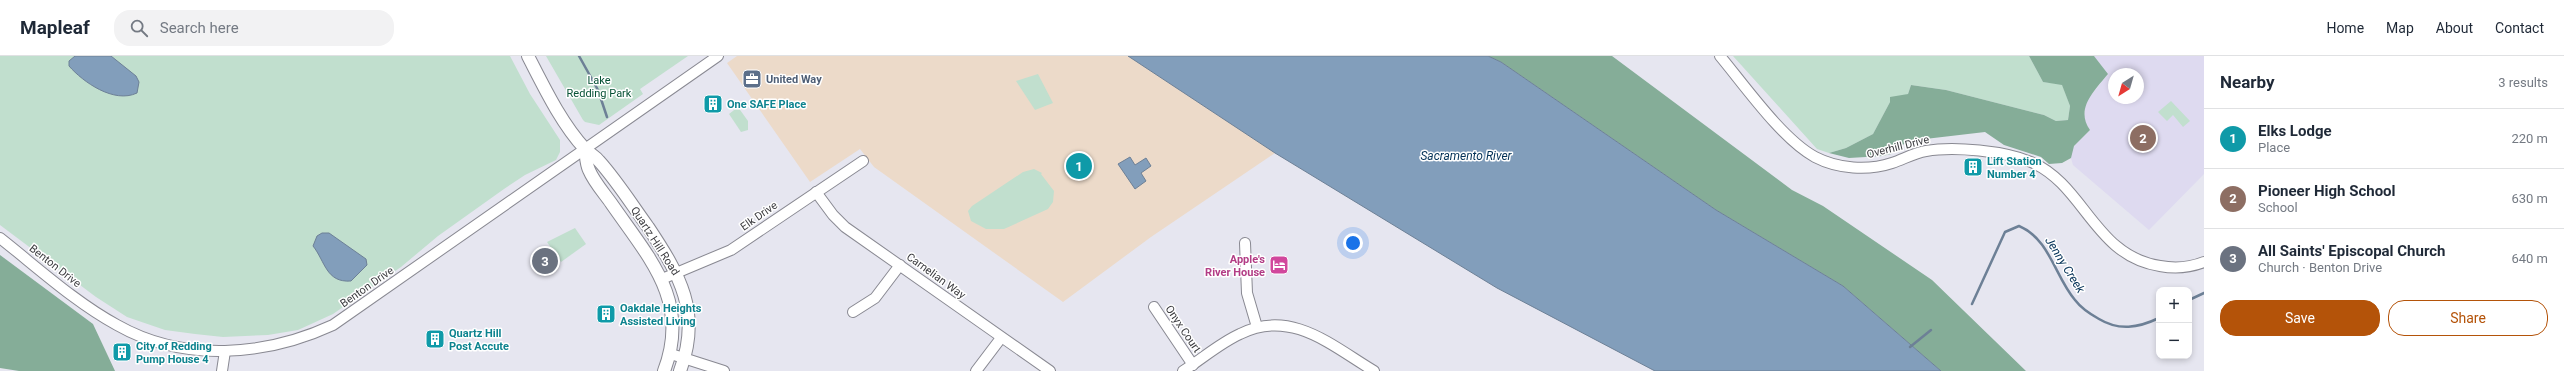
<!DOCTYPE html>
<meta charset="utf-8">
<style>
:root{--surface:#fff;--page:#f2f2f3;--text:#1f2937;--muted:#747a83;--line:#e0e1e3;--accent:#b45309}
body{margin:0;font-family:Roboto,sans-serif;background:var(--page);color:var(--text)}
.controls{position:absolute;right:12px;bottom:12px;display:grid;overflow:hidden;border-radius:8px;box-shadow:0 2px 6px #0003}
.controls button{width:36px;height:36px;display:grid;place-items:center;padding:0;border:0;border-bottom:1px solid var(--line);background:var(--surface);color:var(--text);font:20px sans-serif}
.compass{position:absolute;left:2108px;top:12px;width:36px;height:36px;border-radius:50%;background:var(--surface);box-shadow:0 2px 6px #0003;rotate:217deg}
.you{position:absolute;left:1353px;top:187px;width:14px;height:14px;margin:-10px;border:3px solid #fff;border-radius:50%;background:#1a73e8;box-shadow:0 0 0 6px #1a73e833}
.badge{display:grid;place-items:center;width:26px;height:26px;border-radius:50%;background:var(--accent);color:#fff;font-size:13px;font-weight:700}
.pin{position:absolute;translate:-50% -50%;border:2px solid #fff;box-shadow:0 1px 4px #0006}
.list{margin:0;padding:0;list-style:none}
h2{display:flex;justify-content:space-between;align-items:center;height:52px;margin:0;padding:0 16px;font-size:17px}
h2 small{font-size:13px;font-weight:400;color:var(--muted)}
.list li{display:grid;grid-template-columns:26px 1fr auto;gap:12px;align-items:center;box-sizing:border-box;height:60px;padding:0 16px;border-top:1px solid var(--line)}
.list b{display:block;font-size:15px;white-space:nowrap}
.list p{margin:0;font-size:13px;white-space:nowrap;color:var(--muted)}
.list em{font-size:13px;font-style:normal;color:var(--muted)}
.actions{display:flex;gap:8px;padding:12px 16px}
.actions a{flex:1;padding:9px 0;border:1px solid var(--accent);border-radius:16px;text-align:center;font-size:14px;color:var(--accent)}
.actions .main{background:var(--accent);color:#fff}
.icon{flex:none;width:22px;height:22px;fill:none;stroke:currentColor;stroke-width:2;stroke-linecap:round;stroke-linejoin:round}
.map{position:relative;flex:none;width:2204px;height:315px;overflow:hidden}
header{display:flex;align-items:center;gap:24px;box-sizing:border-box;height:56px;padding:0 20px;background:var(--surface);border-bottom:1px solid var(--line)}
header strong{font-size:19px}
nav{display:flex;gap:22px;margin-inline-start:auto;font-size:14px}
.search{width:280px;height:36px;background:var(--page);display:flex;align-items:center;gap:10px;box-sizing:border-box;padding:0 14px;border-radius:16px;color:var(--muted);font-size:15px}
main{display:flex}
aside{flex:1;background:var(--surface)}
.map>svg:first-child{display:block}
.commercial{fill:#ecdac9}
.education{fill:#dedaf0;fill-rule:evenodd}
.green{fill:#c1dfce}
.forest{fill:#85ad98}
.water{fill:#829ebb;stroke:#6d8096}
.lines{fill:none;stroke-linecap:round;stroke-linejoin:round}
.stream{stroke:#6d8096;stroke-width:2.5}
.minor-casing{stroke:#898992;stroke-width:12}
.major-casing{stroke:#898992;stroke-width:14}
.minor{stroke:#fff;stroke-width:10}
.major{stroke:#fff;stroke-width:12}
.labels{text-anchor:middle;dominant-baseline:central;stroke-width:3;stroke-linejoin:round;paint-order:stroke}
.service-label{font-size:11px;font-weight:bold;fill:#4e5e75;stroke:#fff;text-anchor:start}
.park-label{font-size:11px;fill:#065135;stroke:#fff}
.culture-label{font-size:11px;font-weight:bold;fill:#0d838f;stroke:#fff;text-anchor:start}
.street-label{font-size:11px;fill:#3b3b3f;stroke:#fff}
.hotel-label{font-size:11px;font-weight:bold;fill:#b23c85;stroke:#fff;text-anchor:end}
.water-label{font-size:12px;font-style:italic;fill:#033157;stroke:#fff}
</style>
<header>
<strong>Mapleaf</strong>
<div class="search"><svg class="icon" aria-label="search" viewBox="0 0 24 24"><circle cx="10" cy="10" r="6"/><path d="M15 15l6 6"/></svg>Search here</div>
<nav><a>Home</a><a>Map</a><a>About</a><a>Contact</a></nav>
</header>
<main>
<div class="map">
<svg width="2204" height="315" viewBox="0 0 2204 315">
<rect width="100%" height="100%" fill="#e6e6f0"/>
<!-- commercial -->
<polygon class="commercial" points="737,0 1128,0 1275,97 1151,181 1063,246 874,111 860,93 810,126 727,7"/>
<!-- education -->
<path class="education" d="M2094 0H2204V118L2149 174 2073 109 2070 99 2074 90 2090 74 2084 65 2085 47 2108 18ZM2114 18H2138V42H2114Z"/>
<!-- green -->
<g class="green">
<polygon points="0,0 510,0 530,38 560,84 560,96 556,104 525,119 504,133 438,180 401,211 333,258 298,274 268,279 223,281 195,278 165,274 127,261 96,241 0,169"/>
<polygon points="546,0 688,0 640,33 643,38 599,69 585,66 583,64"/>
<polygon points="1733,0 2029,0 2043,26 2062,28 2070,50 2068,64 2056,65 2044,59 1946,34 1911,29 1908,38 1890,46 1873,78 1846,92 1829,97 1817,93"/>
<polygon points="1038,18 1053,47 1035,54 1016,25"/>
<polygon points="2171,45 2190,65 2183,71 2173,59 2167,65 2158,56"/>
<polygon points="738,51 748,65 748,74 741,76 729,58"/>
<polygon points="1034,113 1042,117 1041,118 1054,135 1053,146 1048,153 1004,173 986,173 971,165 968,155 972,150 1023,116"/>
<polygon points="575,172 586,188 561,206 547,186"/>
</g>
<!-- forest -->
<g class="forest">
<polygon points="1488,0 1612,0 1792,134 1823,150 1932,224 2026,315 1941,315 1843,230 1716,154 1501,6"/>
<path d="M2029 0H2094L2108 18C2094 35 2075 53 2090 74L2074 90 2071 102 2062 107 2049 108 2041 101 2004 89 1985 76 1908 85 1891 98 1882 100 1849 102 1829 97 1846 92 1873 78 1890 46V41L1908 38 1911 29 1946 34 2044 59 2056 65 2068 64 2070 50 2062 29 2043 26Z"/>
<polygon points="0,199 93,268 115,315 19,315 0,312"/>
</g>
<!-- water -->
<g class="water">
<path d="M75 0H111L136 20 139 26 137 37C114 48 83 26 69 10V5Z"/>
<polygon points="1128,0 1488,0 1501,6 1716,154 1843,230 1941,315 1655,315 1497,232 1275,97"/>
<polygon points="1130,101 1135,109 1146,102 1151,110 1141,117 1146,125 1135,133 1118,108"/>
<path d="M322 177H329L366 203 367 209 351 225C326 227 325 205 313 190L317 180Z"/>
</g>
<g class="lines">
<!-- stream -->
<g class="stream">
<polyline points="579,0 598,34 607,61"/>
<polyline points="2189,244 2204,237"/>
<path d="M1972 248 2005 176 2019 170C2050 183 2055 221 2075 244 2081 252 2090 258 2099 263 2119 275 2138 272 2159 262"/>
<polyline points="1910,291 1931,274"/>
</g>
<defs>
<g id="minor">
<path d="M1720 0C1745 30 1782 83 1815 101 1838 113 1868 115 1892 107 1904 103 1914 97 1926 95 1954 90 2005 95 2031 106 2085 129 2094 200 2160 210 2176 213 2189 212 2204 206"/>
<polyline points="816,136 833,159 845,171 1050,315"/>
<path d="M0 182C38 212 75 246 117 269 184 307 266 300 333 269L718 0"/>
<polyline points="1245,187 1247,237 1257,271"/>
<polyline points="662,223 731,194 863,105"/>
<polyline points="1154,251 1193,309"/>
<polyline points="853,256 875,242 900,209"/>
<polyline points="671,298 724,315"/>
<polyline points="222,315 225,295"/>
<polyline points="976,315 1001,282"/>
<path d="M1183 315C1202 303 1220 287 1240 278 1291 252 1332 290 1374 315"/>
</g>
<g id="major">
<path d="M528 0C544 31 561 67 585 93 590 98 595 100 599 105 617 125 632 149 648 171 680 219 702 257 680 315"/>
<path d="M585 93C586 99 586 108 589 114 594 126 604 137 611 147 649 202 691 245 664 315"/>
</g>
</defs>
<!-- minor casing -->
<use href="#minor" class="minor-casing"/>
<!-- major casing -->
<use href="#major" class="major-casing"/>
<!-- minor -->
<use href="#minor" class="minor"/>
<!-- major -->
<use href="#major" class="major"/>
</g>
<!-- icons -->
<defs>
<symbol id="office-square" viewBox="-11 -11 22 22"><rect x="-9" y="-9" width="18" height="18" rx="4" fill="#5c6f8a" stroke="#fff"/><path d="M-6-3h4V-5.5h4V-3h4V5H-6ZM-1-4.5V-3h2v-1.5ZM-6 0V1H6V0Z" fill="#fff"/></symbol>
<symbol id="building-square" viewBox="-11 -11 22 22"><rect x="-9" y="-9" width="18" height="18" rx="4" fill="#0f9aa8" stroke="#fff"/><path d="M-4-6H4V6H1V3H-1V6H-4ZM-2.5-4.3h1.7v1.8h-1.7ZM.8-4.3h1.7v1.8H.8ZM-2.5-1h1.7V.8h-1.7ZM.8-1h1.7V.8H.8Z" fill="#fff"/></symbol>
<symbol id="hotel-square" viewBox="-11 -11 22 22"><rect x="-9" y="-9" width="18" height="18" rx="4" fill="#d1479c" stroke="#fff"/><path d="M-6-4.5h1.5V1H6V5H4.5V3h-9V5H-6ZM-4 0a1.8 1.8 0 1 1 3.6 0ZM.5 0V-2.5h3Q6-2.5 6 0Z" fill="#fff"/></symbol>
</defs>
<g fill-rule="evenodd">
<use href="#office-square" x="741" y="12" width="22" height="22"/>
<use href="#building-square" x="702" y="37" width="22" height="22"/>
<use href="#building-square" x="1962" y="100" width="22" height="22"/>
<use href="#hotel-square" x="1268" y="198" width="22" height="22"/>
<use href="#building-square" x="595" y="247" width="22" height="22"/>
<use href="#building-square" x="424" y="272" width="22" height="22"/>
<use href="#building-square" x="111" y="285" width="22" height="22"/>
</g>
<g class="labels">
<!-- service labels -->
<g class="service-label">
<text x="766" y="23">United Way</text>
</g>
<!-- park labels -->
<g class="park-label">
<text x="599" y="24">Lake<tspan x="599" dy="13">Redding Park</tspan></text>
</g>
<!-- culture labels -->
<g class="culture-label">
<text x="727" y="48">One SAFE Place</text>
<text x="1987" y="105">Lift Station<tspan x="1987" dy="13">Number 4</tspan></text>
<text x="620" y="252">Oakdale Heights<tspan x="620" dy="13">Assisted Living</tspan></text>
<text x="449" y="277">Quartz Hill<tspan x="449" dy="13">Post Accute</tspan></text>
<text x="136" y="290">City of Redding<tspan x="136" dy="13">Pump House 4</tspan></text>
</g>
<!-- street labels -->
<g class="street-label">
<text transform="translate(1898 91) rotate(-14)">Overhill Drive</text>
<text transform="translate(759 160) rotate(-35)">Elk Drive</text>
<text transform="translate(655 185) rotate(57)">Quartz Hill Road</text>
<text transform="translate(55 210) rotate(38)">Benton Drive</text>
<text transform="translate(936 220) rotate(36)">Carnelian Way</text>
<text transform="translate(367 231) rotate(-35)">Benton Drive</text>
<text transform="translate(1183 273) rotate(56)">Onyx Court</text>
</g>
<!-- hotel labels -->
<g class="hotel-label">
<text x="1265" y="203">Apple's<tspan x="1265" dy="13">River House</tspan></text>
</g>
<!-- water labels -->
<g class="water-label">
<text x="1466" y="100">Sacramento River</text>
<text transform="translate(2065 209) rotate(58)">Jenny Creek</text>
</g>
</g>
</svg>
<div class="controls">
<button>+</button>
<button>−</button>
</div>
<svg class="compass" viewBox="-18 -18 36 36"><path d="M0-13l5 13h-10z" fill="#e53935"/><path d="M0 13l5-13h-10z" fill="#747a83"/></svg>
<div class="you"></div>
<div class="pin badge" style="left:1079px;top:110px;background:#0f9aa8">1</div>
<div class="pin badge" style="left:2143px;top:82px;background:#8d6e63">2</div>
<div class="pin badge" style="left:545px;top:205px;background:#6b7280">3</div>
</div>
<aside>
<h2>Nearby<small>3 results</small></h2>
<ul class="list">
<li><span class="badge" style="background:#0f9aa8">1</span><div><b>Elks Lodge</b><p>Place</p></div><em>220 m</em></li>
<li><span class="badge" style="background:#8d6e63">2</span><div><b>Pioneer High School</b><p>School</p></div><em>630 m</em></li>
<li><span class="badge" style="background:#6b7280">3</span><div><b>All Saints' Episcopal Church</b><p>Church · Benton Drive</p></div><em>640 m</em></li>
</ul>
<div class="actions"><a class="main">Save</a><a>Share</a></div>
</aside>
</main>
